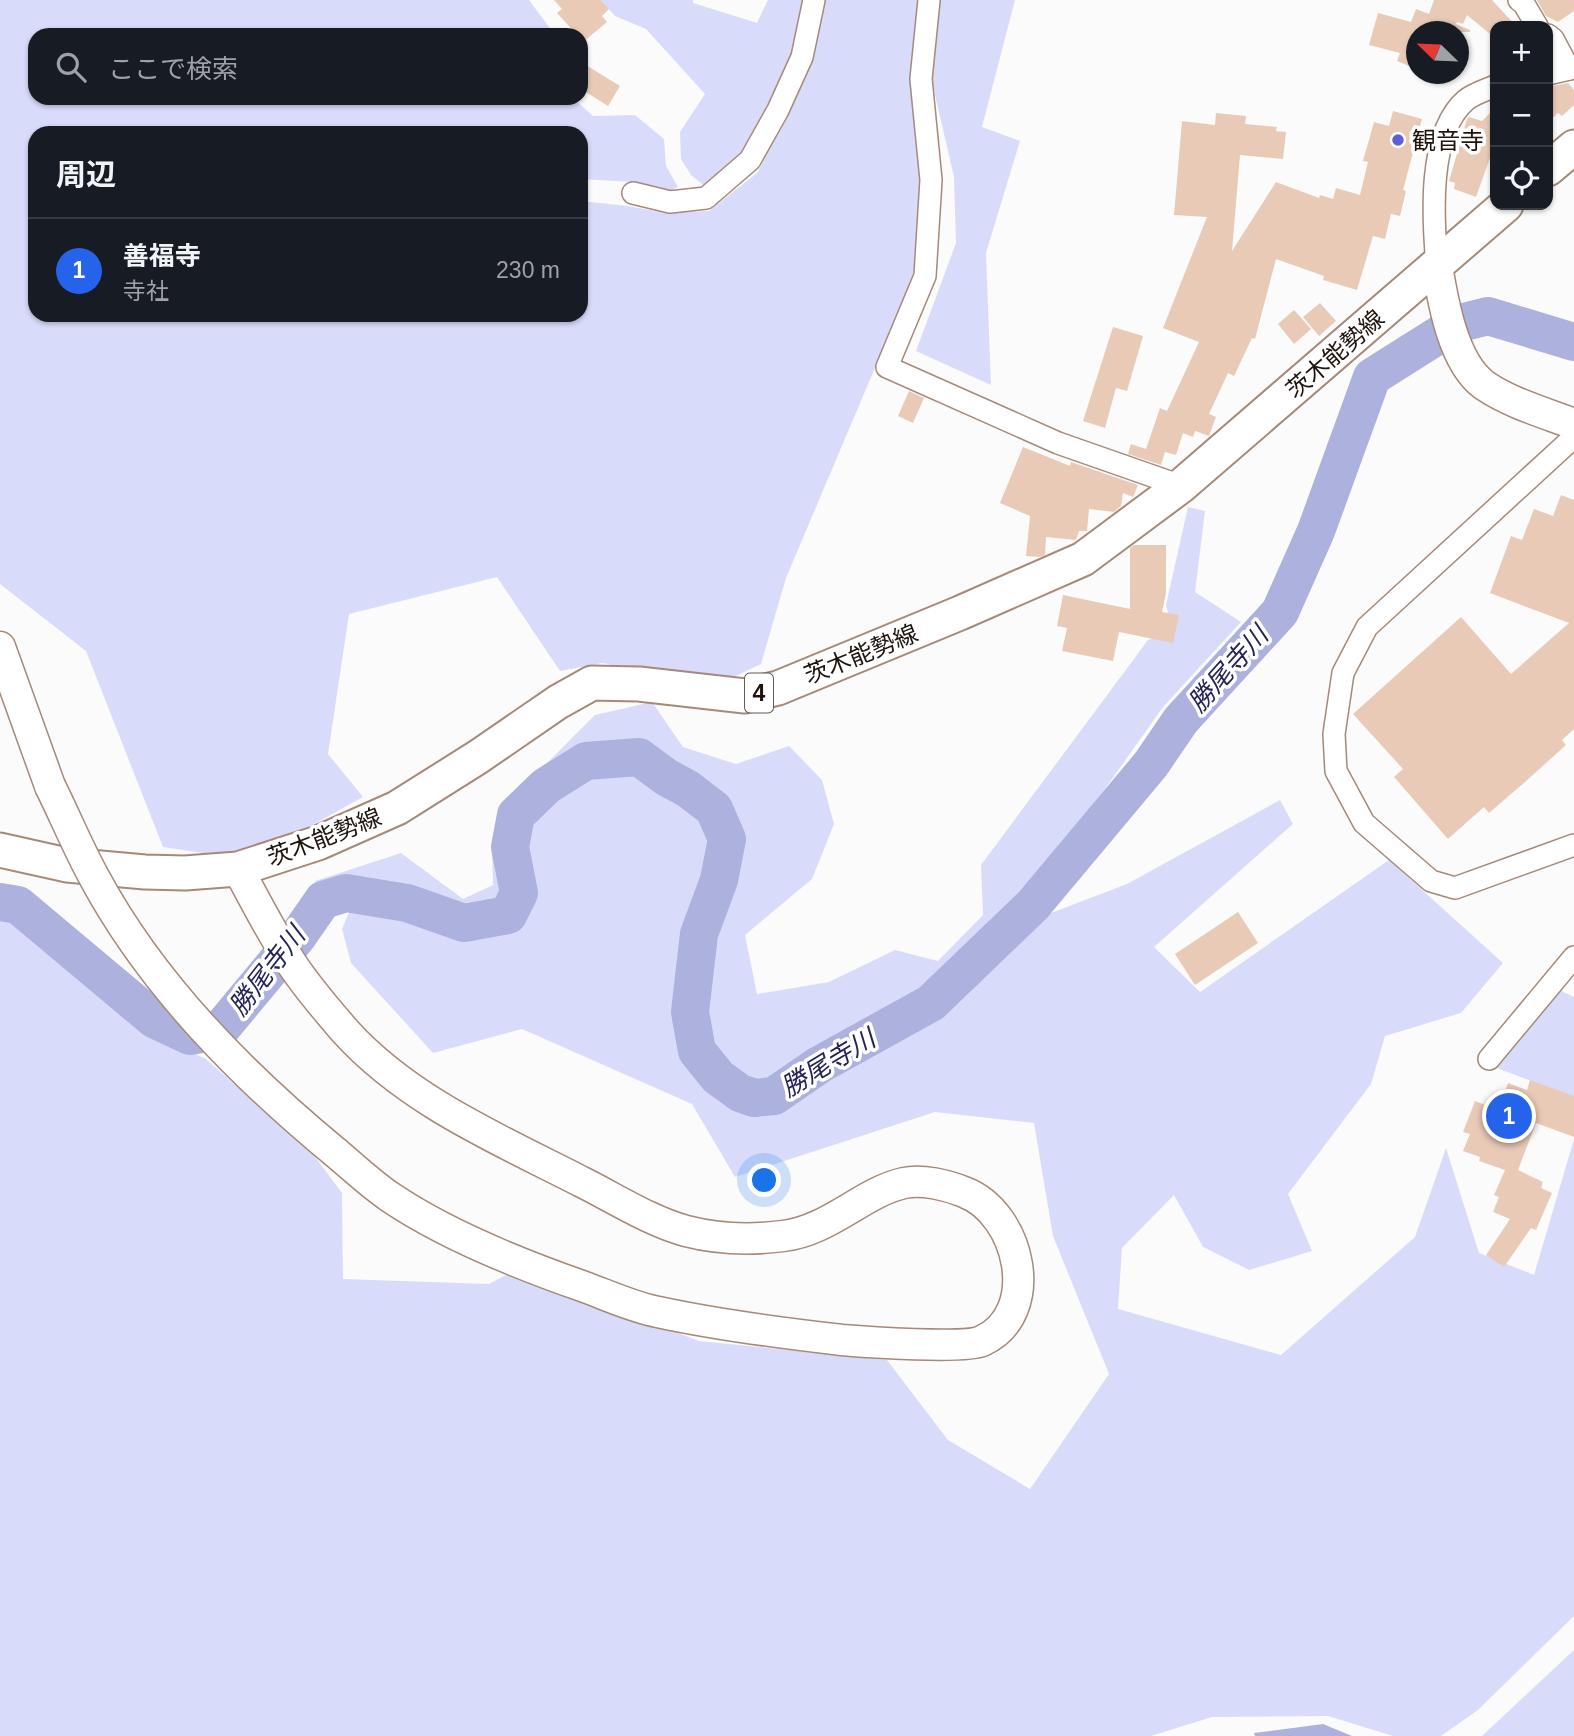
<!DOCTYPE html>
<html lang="ja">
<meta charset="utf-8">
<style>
:root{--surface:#171b24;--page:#20242c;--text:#f1f3f6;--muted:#9ea1a6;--line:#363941;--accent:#2563eb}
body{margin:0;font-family:Helvetica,"Noto Sans JP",sans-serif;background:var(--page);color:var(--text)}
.controls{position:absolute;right:21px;top:21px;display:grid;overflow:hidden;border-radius:14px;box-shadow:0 2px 5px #0004}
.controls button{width:63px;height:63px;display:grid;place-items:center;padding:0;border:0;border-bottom:2px solid var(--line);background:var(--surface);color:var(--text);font:35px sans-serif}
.compass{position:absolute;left:1406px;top:21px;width:63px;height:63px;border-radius:50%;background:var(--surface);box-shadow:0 2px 5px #0004;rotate:293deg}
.you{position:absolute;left:765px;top:1181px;width:24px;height:24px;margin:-18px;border:5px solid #fff;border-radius:50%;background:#1a73e8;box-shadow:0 0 0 10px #1a73e833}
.badge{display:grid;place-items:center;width:46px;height:46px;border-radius:50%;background:var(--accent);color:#fff;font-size:23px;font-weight:700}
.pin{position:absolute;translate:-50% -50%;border:4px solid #fff;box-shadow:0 2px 7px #0006}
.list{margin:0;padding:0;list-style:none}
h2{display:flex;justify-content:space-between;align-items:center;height:91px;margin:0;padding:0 28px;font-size:30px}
h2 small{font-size:23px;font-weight:400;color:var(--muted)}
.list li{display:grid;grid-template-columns:46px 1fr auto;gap:21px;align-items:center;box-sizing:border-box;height:105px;padding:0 28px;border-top:2px solid var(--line)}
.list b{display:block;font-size:26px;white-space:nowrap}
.list p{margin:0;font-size:23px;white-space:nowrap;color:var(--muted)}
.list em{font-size:23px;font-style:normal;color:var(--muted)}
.icon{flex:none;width:38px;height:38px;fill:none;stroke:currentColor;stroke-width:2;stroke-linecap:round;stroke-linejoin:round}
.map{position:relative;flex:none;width:1574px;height:1736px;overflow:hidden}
.search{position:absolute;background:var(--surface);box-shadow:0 2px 5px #0004;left:28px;top:28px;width:560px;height:77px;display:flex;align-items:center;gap:18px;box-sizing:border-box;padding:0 24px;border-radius:21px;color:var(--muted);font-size:26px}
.panel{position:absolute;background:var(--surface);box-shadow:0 2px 5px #0004;left:28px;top:126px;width:560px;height:196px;border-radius:21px}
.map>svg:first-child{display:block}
.green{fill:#d8dcfa}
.water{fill:#acb1dd}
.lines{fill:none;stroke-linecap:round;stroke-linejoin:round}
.river{stroke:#acb1dd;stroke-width:38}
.building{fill:#e9cab7}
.street-casing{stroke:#a68977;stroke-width:24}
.secondary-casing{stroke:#a68977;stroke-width:33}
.primary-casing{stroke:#a68977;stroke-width:37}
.street{stroke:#fff;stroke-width:21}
.secondary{stroke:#fff;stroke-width:30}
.primary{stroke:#fff;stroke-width:33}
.secondary-bridge-casing{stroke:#a68977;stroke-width:33;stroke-linecap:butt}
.secondary-bridge{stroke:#fff;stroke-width:30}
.poi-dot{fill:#605ed6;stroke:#fff;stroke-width:2.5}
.labels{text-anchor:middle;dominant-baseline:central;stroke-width:7;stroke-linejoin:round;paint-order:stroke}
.shield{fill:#fff;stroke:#625a56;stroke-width:2}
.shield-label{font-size:23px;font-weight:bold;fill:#1e130d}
.poi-label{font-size:24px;fill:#1e130d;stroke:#fff;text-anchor:start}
.street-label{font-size:24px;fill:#1e130d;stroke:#fff}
.water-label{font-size:26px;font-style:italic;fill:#242458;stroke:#fff}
</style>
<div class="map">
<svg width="1574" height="1736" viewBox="0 0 1574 1736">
<rect width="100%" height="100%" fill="#fbfbfb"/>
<!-- green -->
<g class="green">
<polygon points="0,0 529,0 555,35 35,35 35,98 573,98 593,116 635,115 664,139 666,166 678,187 670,191 633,182 581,179 581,133 35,133 35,315 581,315 581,201 628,206 665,213 709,211 757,173 787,118 811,61 826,0 921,0 923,180 913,278 786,578 761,664 717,685 602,663 560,671 497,577 349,614 328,754 363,797 249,860 163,847 86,651 0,584"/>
<polygon points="601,0 693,0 693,3 757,23 768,0 803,0 794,53 771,107 743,155 707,188 691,175 681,159 680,132 705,94 646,29 615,16"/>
<polygon points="940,0 1015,0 982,127 1020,141 986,253 991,385 916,351 956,243 954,177 931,78"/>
<polygon points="1188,507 1205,511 1195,592 1241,622 1163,707 1029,896 929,997 819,1058 776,1087 757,1089 746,1086 724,1072 703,1049 697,1010 704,938 725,884 732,839 720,806 643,753 583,757 542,781 545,765 595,715 652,702 683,747 736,764 789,746 822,780 834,824 812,879 745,935 757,994 829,982 895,950 938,961 983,915 981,865 1148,640 1172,630 1166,605"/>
<polygon points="588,768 637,769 661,787 705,815 716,840 691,933 679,1011 688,1055 713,1083 734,1099 749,1105 775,1105 934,1019 1051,913 1127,884 1280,800 1293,824 1154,947 1200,992 1389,860 1503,963 1461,1013 1385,1036 1371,1084 1288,1194 1312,1251 1249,1270 1203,1247 1174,1195 1122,1248 1118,1309 1281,1355 1415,1237 1446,1148 1479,1253 1534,1275 1574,1139 1574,1616 1478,1710 1441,1736 1393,1736 1328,1716 1212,1717 1151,1736 0,1736 0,916 24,921 148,1033 206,1059 313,1154 342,1193 343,1279 489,1284 514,1271 699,1341 887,1360 948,1440 1030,1489 1109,1374 1053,1236 1034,1123 935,1112 735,1177 692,1104 522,1029 433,1053 351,963 342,929 353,903 404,913 462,933 512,925 528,896 521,848 523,819 553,791"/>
<polygon points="492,851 504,856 512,891 501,907 464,914 411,896 349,886 320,893 315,881 401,853 463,899 493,885"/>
<polygon points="1557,989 1574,997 1574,1097 1497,1068"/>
<polygon points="1574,1650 1574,1736 1482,1736"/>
</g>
<!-- water -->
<polygon class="water" points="1323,1724 1352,1736 1255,1736 1254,1733"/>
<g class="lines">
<!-- river -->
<polyline class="river" points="0,902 18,905 154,1019 190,1036 219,1031 298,936 323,900 346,893 407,903 464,923 508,915 519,893 510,847 516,815 546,786 586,761 639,757 666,777 688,789 714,809 727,839 719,880 699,934 690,1012 697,1051 718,1077 740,1093 754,1098 774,1096 819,1065 931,1003 1033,905 1151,764 1181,720 1280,612 1316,531 1372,377 1456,324 1488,316 1574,342"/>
</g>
<!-- building -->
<g class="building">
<polygon points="554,0 601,0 609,9 602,16 607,22 583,42 581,35 577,35 557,13 562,9"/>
<polygon points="1434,0 1492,0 1516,26 1495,26 1495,38 1467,15 1463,24 1457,22 1456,24 1470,30 1470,32 1417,32 1417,69 1397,61 1400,53 1369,45 1378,13 1411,22 1416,9 1429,14"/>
<polygon points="1537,0 1574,0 1574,11 1558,22 1546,16"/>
<polygon points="581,62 620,86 608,106 581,89"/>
<polygon points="1568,83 1574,90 1574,105 1562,116 1558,113 1548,122 1548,87"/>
<polygon points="1495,108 1495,144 1476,197 1454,189 1455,183 1449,181 1467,119 1469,117 1482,121"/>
<polygon points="1393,111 1422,119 1403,190 1406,191 1400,216 1391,214 1385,239 1373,236 1357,290 1323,280 1324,276 1276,259 1255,339 1252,338 1234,376 1228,373 1209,414 1216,417 1209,436 1195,431 1193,437 1183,433 1176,455 1165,452 1161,465 1128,454 1131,444 1146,449 1160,408 1167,411 1199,342 1163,328 1207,217 1174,215 1182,121 1215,125 1216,113 1246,116 1245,124 1277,127 1276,131 1286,132 1283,159 1240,155 1232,251 1276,182 1319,198 1320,195 1333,199 1336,188 1360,195 1368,162 1363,161 1374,122 1389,126"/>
<polygon points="1320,303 1336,321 1319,336 1303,317"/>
<polygon points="1294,310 1311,329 1294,344 1278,324"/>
<polygon points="1113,327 1143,336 1127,391 1116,388 1105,428 1083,421"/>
<polygon points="909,391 924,398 913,423 898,416"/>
<polygon points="1023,447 1070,466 1071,462 1138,485 1133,497 1123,493 1121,506 1114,512 1089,509 1087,531 1079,531 1076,540 1046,537 1045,555 1040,557 1026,556 1030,516 1000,503"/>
<polygon points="1561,495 1574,500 1574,729 1562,740 1566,745 1525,782 1489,813 1484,807 1448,839 1394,777 1403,769 1353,714 1461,617 1511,674 1569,623 1490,593 1511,536 1522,540 1534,509 1553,516"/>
<polygon points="1134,545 1166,545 1166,593 1162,612 1179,615 1173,643 1119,632 1113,661 1062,651 1067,628 1057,626 1063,595 1130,609 1130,548"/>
<polygon points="1238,912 1258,943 1195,985 1175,954"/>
<polygon points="1530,1080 1574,1096 1574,1137 1536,1123 1518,1170 1543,1182 1541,1188 1552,1193 1536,1230 1531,1228 1504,1267 1486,1255 1510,1219 1493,1212 1499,1197 1494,1195 1505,1170 1479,1161 1480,1157 1463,1151 1470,1134 1463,1132 1475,1101 1493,1108 1499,1092 1504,1094 1508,1083 1527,1090"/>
</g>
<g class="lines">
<defs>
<g id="street">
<polyline points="929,0 921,79 931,180 925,276 887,367 1058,443 1181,486"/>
<polyline points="1519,0 1524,4 1537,26"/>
<polyline points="1548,35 1553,39 1569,69"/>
<polyline points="1548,74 1574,68"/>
<polyline points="633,193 670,202 706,198 750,160 778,110 802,57 814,0"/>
<path d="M1437 266C1433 220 1427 133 1466 100 1473 94 1486 90 1495 86"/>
<polyline points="1574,437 1367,627 1343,673 1334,734 1336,771 1364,823 1431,881 1455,888 1574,845"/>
<polyline points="1489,1059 1574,957"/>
</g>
<g id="secondary">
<path d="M1437 266C1443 302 1453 362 1484 385 1510 403 1545 413 1574 424"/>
<polyline points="0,647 50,786"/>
<path d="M238 869C255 900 271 932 290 961 305 985 326 1009 345 1031 408 1101 500 1140 582 1182 616 1199 650 1221 686 1231 717 1239 752 1240 783 1236 829 1231 863 1192 904 1183 922 1179 947 1185 964 1192 1020 1213 1043 1313 982 1341 966 1349 865 1342 842 1340 780 1333 718 1325 658 1312 632 1307 607 1295 582 1286 519 1264 446 1235 390 1197 371 1184 353 1167 335 1152"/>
</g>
<g id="primary">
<polyline points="1548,169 1574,147"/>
<polyline points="0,850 67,865 145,872 185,873 238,869 318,843 397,808 478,757 558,702 592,683 639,684 745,696 778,688 960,613 1083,559 1181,486 1506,205"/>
</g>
</defs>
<!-- street casing -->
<use href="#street" class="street-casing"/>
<!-- secondary casing -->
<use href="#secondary" class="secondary-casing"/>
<!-- primary casing -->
<use href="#primary" class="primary-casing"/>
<!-- street -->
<use href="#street" class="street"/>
<!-- secondary -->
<use href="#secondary" class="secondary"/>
<!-- primary -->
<use href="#primary" class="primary"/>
<defs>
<path id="secondary-bridge" d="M50 786C65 816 78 848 94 877 152 985 242 1075 335 1152"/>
</defs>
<!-- secondary-bridge casing -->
<use href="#secondary-bridge" class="secondary-bridge-casing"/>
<!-- secondary-bridge -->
<use href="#secondary-bridge" class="secondary-bridge"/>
</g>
<!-- markers -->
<circle class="poi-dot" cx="1398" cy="140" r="7"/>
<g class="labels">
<!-- shield labels -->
<rect class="shield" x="745" y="673.5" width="28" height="39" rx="5"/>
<g class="shield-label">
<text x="759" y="693">4</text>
</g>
<!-- poi labels -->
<g class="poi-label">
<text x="1412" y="140">観音寺</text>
</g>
<!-- street labels -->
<g class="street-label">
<text transform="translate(1335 354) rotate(-41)">茨木能勢線</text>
<text transform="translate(861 654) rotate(-22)">茨木能勢線</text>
<text transform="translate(324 837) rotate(-21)">茨木能勢線</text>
</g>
<!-- water labels -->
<g class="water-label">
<text transform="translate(1228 669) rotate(-48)">勝尾寺川</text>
<text transform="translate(267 971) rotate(-52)">勝尾寺川</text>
<text transform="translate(828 1063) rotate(-31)">勝尾寺川</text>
</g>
</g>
</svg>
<div class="controls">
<button>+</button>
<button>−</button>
<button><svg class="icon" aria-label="locate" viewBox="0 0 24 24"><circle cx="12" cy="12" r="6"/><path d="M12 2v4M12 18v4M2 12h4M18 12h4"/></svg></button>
</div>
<svg class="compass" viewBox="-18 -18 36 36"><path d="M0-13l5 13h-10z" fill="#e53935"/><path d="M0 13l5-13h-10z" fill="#9ea1a6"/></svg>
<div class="you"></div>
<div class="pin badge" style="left:1509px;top:1116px">1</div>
<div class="search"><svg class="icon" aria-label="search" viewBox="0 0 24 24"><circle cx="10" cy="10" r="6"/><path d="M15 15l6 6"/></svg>ここで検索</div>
<section class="panel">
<h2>周辺<small></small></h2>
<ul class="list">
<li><span class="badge">1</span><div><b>善福寺</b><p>寺社</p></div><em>230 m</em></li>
</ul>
</section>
</div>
